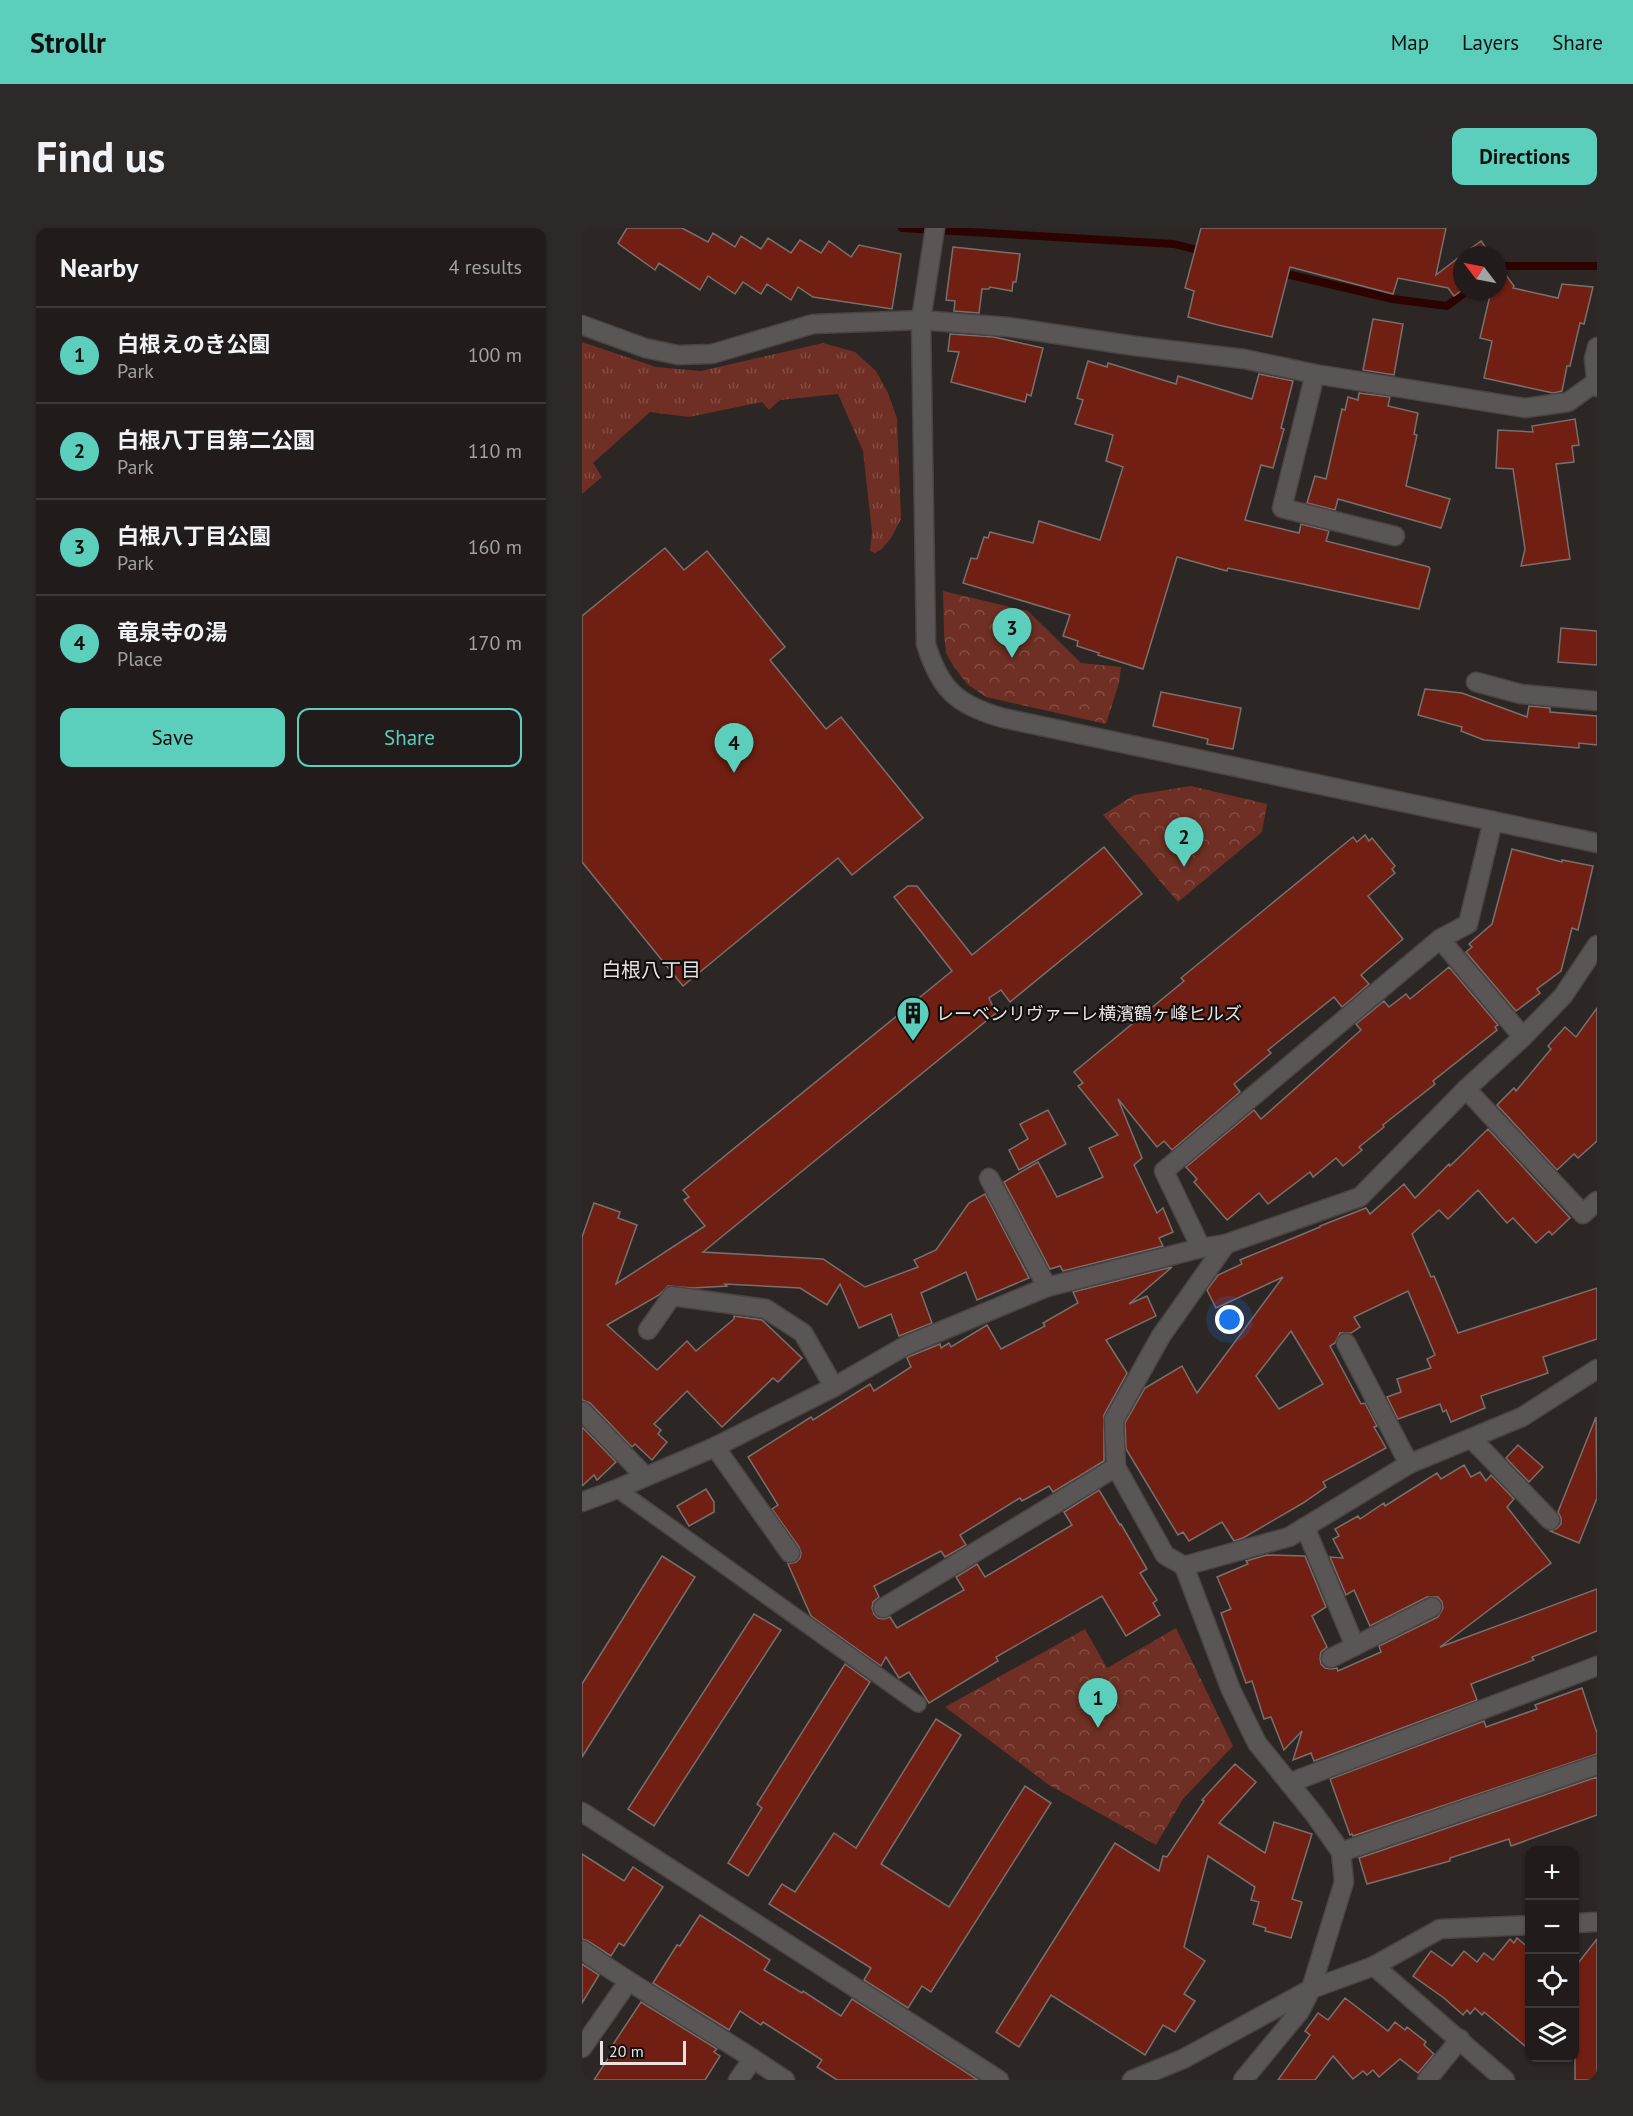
<!DOCTYPE html>
<meta charset="utf-8">
<style>
:root{--surface:#211c1b;--page:#2d2928;--text:#f1f3f6;--muted:#a2a1a3;--line:#3e3a3a;--accent:#5bcebc}
body{margin:0;font-family:"PT Sans","Noto Sans JP",sans-serif;background:var(--page);color:var(--text)}
.controls{position:absolute;right:18px;bottom:18px;display:grid;overflow:hidden;border-radius:12px;box-shadow:0 2px 4px #0004}
.controls button{width:54px;height:54px;display:grid;place-items:center;padding:0;border:0;border-bottom:2px solid var(--line);background:var(--surface);color:var(--text);font:30px sans-serif}
.compass{position:absolute;left:871px;top:18px;width:54px;height:54px;border-radius:50%;background:var(--surface);box-shadow:0 2px 4px #0004;rotate:302deg}
.scale{position:absolute;left:18px;bottom:15px;width:86px;box-sizing:border-box;padding-left:6px;border:3px solid #e8e3e2;border-top:0;font-size:16px;line-height:21px;white-space:nowrap;color:#e8e3e2;-webkit-text-stroke:4px #130f0f;paint-order:stroke}
.you{position:absolute;left:648px;top:1092px;width:21px;height:21px;margin:-15px;border:4px solid #fff;border-radius:50%;background:#1a73e8;box-shadow:0 0 0 9px #1a73e833}
.badge{display:grid;place-items:center;width:39px;height:39px;border-radius:50%;background:var(--accent);color:#111;font-size:20px;font-weight:700}
.pin{position:absolute;translate:-50% -50px;filter:drop-shadow(0 2px 3px #0008)}
.pin::after{content:'';position:absolute;top:32px;width:21px;height:18px;background:inherit;clip-path:polygon(0 0,100% 0,50% 100%)}
.list{margin:0;padding:0;list-style:none}
h2{display:flex;justify-content:space-between;align-items:center;height:78px;margin:0;padding:0 24px;font-size:26px}
h2 small{font-size:20px;font-weight:400;color:var(--muted)}
.list li{display:grid;grid-template-columns:39px 1fr auto;gap:18px;align-items:center;box-sizing:border-box;height:96px;padding:0 24px;border-top:2px solid var(--line)}
.list b{display:block;font-size:22px;white-space:nowrap}
.list p{margin:0;font-size:20px;white-space:nowrap;color:var(--muted)}
.list em{font-size:20px;font-style:normal;color:var(--muted)}
.actions{display:flex;gap:12px;padding:18px 24px}
.actions a{flex:1;padding:14px 0;border:2px solid var(--accent);border-radius:12px;text-align:center;font-size:21px;color:var(--accent)}
.actions .main{background:var(--accent);color:#111}
.icon{flex:none;width:33px;height:33px;fill:none;stroke:currentColor;stroke-width:2;stroke-linecap:round;stroke-linejoin:round}
.map{position:relative;flex:none;width:1015px;height:1852px;overflow:hidden;border-radius:12px}
header{display:flex;align-items:center;gap:36px;box-sizing:border-box;height:84px;padding:0 30px;background:var(--accent);color:#111}
header strong{font-size:28px}
nav{display:flex;gap:33px;margin-inline-start:auto;font-size:21px}
.intro{display:flex;align-items:center;justify-content:space-between;box-sizing:border-box;height:144px;padding:0 36px}
h1{margin:0;font-size:42px}
.button{padding:15px 27px;border-radius:12px;background:var(--accent);color:#111;font-size:21px;font-weight:700}
main{display:flex;gap:36px;padding:0 36px}
aside{flex:1;background:var(--surface);border-radius:12px;box-shadow:0 2px 4px #0004}
.map>svg:first-child{display:block}
.grass{fill:url(#grass-tufts)}
.park{fill:url(#park-crowns)}
.lines{fill:none;stroke-linecap:round;stroke-linejoin:round}
.stream{stroke:#2d0301;stroke-width:8}
.building{fill:#711f12;stroke:#78706e;stroke-width:1.5;fill-rule:evenodd}
.lane-casing{stroke:#4a4442;stroke-width:18}
.street-casing{stroke:#4a4442;stroke-width:21}
.lane{stroke:#5a5656;stroke-width:15}
.street{stroke:#5a5656;stroke-width:18}
.labels{text-anchor:middle;dominant-baseline:central;stroke-width:4.5;stroke-linejoin:round;paint-order:stroke}
.poi-label{font-size:18px;fill:#e8e3e2;stroke:#130f0f;text-anchor:start}
.neighbourhood-label{font-size:20px;fill:#e8e3e2;stroke:#130f0f}
</style>
<header>
<strong>Strollr</strong>
<nav><a>Map</a><a>Layers</a><a>Share</a></nav>
</header>
<div class="intro"><h1>Find us</h1><a class="button">Directions</a></div>
<main>
<aside>
<h2>Nearby<small>4 results</small></h2>
<ul class="list">
<li><span class="badge">1</span><div><b>白根えのき公園</b><p>Park</p></div><em>100 m</em></li>
<li><span class="badge">2</span><div><b>白根八丁目第二公園</b><p>Park</p></div><em>110 m</em></li>
<li><span class="badge">3</span><div><b>白根八丁目公園</b><p>Park</p></div><em>160 m</em></li>
<li><span class="badge">4</span><div><b>竜泉寺の湯</b><p>Place</p></div><em>170 m</em></li>
</ul>
<div class="actions"><a class="main">Save</a><a>Share</a></div>
</aside>
<div class="map">
<svg width="1015" height="1852" viewBox="0 0 1015 1852">
<defs>
<pattern id="grass-tufts" width="24" height="20" patternUnits="userSpaceOnUse" patternTransform="scale(1.5)"><rect width="24" height="20" fill="#6f2f24"/><path d="M3 7l-1-3M5 7V3M7 7l1-3M15 17l-1-3M17 17v-4M19 17l1-3" fill="none" stroke="#844d44"/></pattern>
<pattern id="park-crowns" width="20" height="18" patternUnits="userSpaceOnUse" patternTransform="scale(1.5)"><rect width="20" height="18" fill="#6f2f24"/><path d="M2 6a3 3 0 1 1 6 0M12 15a3 3 0 1 1 6 0" fill="none" stroke="#844d44"/></pattern>
</defs>
<rect width="100%" height="100%" fill="#2c2624"/>
<!-- grass -->
<polygon class="grass" points="0,114 74,139 119,143 241,115 273,124 294,143 306,165 315,190 319,291 309,310 300,321 293,325 288,323 290,304 281,223 256,166 198,172 187,182 180,174 107,189 68,184 11,235 20,249 0,266"/>
<!-- park -->
<g class="park">
<polygon points="361,363 446,383 499,435 539,439 537,455 524,496 404,469 385,456 372,439 364,425 362,406"/>
<polygon points="609,558 685,576 680,604 596,674 521,587 552,567"/>
<polygon points="594,1400 651,1518 601,1571 574,1617 467,1557 363,1479 503,1401 525,1440"/>
</g>
<g class="lines">
<!-- stream -->
<g class="stream">
<polyline points="320,0 592,16 623,24"/>
<polyline points="916,40 918,38 1015,38"/>
<polyline points="696,44 811,71 865,78 885,63"/>
</g>
</g>
<!-- building -->
<g class="building">
<polygon points="45,0 100,0 126,14 131,5 153,19 159,8 179,21 186,10 209,25 218,12 239,25 247,13 269,29 277,17 319,26 310,81 231,69 216,59 209,72 185,56 179,66 161,54 153,66 126,48 118,62 77,35 73,42 38,17 36,15"/>
<polygon points="619,0 864,0 854,47 880,27 880,62 872,68 866,60 816,50 811,66 708,39 690,109 636,97 606,89 612,63 603,60"/>
<polygon points="899,13 909,27 880,27"/>
<polygon points="371,19 438,26 434,54 431,54 430,63 408,59 407,61 400,61 397,85 372,83 373,73 364,72"/>
<polygon points="916,36 932,58 931,60 976,70 980,56 1011,59 1002,96 998,95 988,138 985,138 980,163 971,165 902,150 910,113 898,110 909,63 916,63"/>
<polygon points="791,91 821,96 812,147 781,142"/>
<polygon points="368,106 412,109 461,120 449,168 445,166 443,174 369,154 377,124 366,123"/>
<polygon points="506,133 525,139 526,135 594,156 596,148 670,171 677,146 711,153 699,200 702,201 691,240 679,237 663,292 717,305 719,296 747,303 744,313 847,339 848,341 837,381 646,340 645,343 595,329 561,441 516,427 517,425 495,418 496,413 481,408 488,387 381,355 389,330 395,331 402,309 406,310 408,304 451,315 457,293 518,312 541,239 524,233 531,207 493,196 501,172 495,170"/>
<polygon points="777,165 808,169 806,178 836,185 832,206 835,207 824,258 868,271 859,300 756,271 753,282 725,275 733,248 744,251 760,181 763,182 766,169 776,172"/>
<polygon points="993,191 997,217 990,218 992,234 974,236 988,331 939,338 943,321 931,241 914,240 916,202 951,204 950,198"/>
<polygon points="83,320 102,342 125,323 203,419 188,432 244,501 259,489 341,590 270,647 256,630 101,758 0,634 0,388"/>
<polygon points="979,400 1015,403 1015,437 976,434"/>
<polygon points="843,461 880,465 945,489 947,478 968,480 968,484 1015,488 1015,517 997,515 997,520 902,512 879,503 880,499 836,487"/>
<polygon points="579,464 659,480 651,521 625,516 626,511 571,498"/>
<polygon points="783,607 787,613 790,610 813,638 810,641 813,645 786,668 821,711 779,747 787,756 760,779 752,769 686,822 689,825 652,856 658,864 590,922 582,913 575,919 536,871 560,930 552,937 575,985 581,980 591,1004 577,1010 581,1018 481,1043 478,1038 468,1041 422,954 456,934 475,969 521,949 507,920 536,907 496,858 501,855 492,844 602,753 599,750 771,609 775,614"/>
<polygon points="522,619 560,666 428,774 419,762 407,770 414,785 121,1024 241,1031 283,1059 336,1039 332,1032 354,1022 387,975 403,966 447,1050 395,1072 384,1044 339,1065 350,1095 317,1108 309,1086 277,1100 258,1056 245,1077 218,1060 143,1056 145,1058 111,1060 86,1058 77,1067 25,1097 75,1142 105,1113 114,1123 152,1091 152,1088 180,1092 220,1130 196,1154 191,1150 140,1199 105,1163 72,1196 79,1202 76,1206 85,1214 70,1232 53,1216 50,1219 8,1175 0,1172 0,1009 12,975 38,984 36,990 55,997 34,1056 123,998 102,972 107,969 101,962 370,743 312,669 326,658 335,658 390,727"/>
<polygon points="930,621 980,634 980,632 1011,638 996,702 990,700 979,743 955,761 958,765 934,783 884,724 890,719 887,716 910,696"/>
<polygon points="867,739 916,797 913,799 915,802 851,853 853,856 801,897 802,899 777,919 780,922 761,938 754,930 731,949 728,944 686,976 677,965 645,992 612,954 615,951 604,939 672,882 679,891 779,802 774,796 802,773 807,779 824,766 828,771"/>
<polygon points="1015,780 1015,913 996,930 992,926 975,942 915,877 932,860 934,863 969,821 966,818 983,799 994,809"/>
<polygon points="466,882 484,916 437,942 427,922 446,911 438,896"/>
<path d="M906 901 988 990 970 1007 967 1003 954 1015 931 990 925 995 896 962 866 991 857 982 830 1006 849 1049 852 1048 876 1105 1015 1060V1111L961 1129 966 1145 899 1168 903 1180 869 1194 864 1182 861 1184 858 1176 816 1191 805 1169 819 1164 815 1151 849 1140 845 1131 853 1127 826 1063 772 1089 778 1099 769 1105H758L753 1115 748 1118 779 1176 783 1175 795 1198 792 1199 804 1220 741 1254 744 1259 721 1275 661 1310 652 1313 640 1294 607 1313 601 1304 596 1307 544 1221 543 1195 563 1160 600 1138 615 1165 701 1049 634 1080 625 1062 636 1047 660 1036 658 1032 738 999V998L784 980 788 986 822 956 833 970 867 936 868 938ZM709 1103 741 1156 697 1181 674 1148Z"/>
<polygon points="590,1039 547,1076 565,1068 574,1088 524,1112 545,1145 522,1187 522,1233 471,1264 467,1258 440,1273 438,1270 378,1307 384,1317 363,1329 359,1323 292,1358 297,1369 291,1374 290,1380 292,1386 296,1390 302,1391 308,1389 315,1400 382,1362 374,1349 395,1336 403,1349 490,1297 482,1284 517,1262 538,1297 539,1296 565,1341 558,1345 575,1372 571,1375 578,1387 544,1408 520,1368 414,1429 416,1433 347,1475 327,1444 317,1450 304,1429 299,1438 229,1388 206,1336 214,1334 218,1330 219,1325 217,1319 190,1281 196,1277 166,1229 229,1189 231,1192 288,1156 292,1163 329,1139 325,1130 328,1128 358,1116 359,1120 367,1115 369,1119 405,1097 419,1121 463,1098 461,1095 496,1075 491,1064"/>
<polygon points="1014,1189 1015,1270 997,1315 968,1303 975,1300 979,1296 979,1290 976,1284"/>
<polygon points="0,1199 34,1234 15,1252 12,1247 0,1258"/>
<polygon points="936,1217 961,1239 947,1254 924,1230"/>
<polygon points="882,1237 889,1249 898,1244 904,1253 909,1247 932,1271 925,1279 969,1335 858,1419 1015,1361 1015,1403 950,1429 952,1432 889,1456 895,1472 732,1533 729,1525 711,1532 720,1503 702,1522 689,1489 682,1491 670,1453 664,1455 639,1385 649,1381 635,1349 666,1336 664,1333 685,1327 723,1328 744,1379 730,1388 745,1419 739,1424 738,1430 739,1436 743,1440 749,1441 755,1440 756,1443 799,1424 797,1418 856,1389 861,1380 860,1374 856,1369 845,1369 788,1398 772,1362 764,1367 748,1329 761,1330 751,1311 757,1308 753,1301 776,1288 778,1291 802,1275 803,1278 855,1245 859,1251"/>
<polygon points="124,1261 132,1274 132,1284 107,1298 95,1278"/>
<polygon points="80,1328 113,1349 0,1529 0,1456"/>
<polygon points="172,1386 199,1402 72,1598 46,1581"/>
<polygon points="263,1436 288,1454 166,1648 146,1635 180,1580 175,1576"/>
<polygon points="1000,1460 1015,1505 1015,1526 771,1608 770,1606 768,1607 748,1551 902,1493 904,1499 955,1481 953,1477"/>
<polygon points="354,1491 379,1507 299,1636 367,1679 443,1558 469,1575 349,1764 340,1758 326,1780 282,1752 289,1740 187,1676 200,1656 213,1664 252,1605 274,1620"/>
<polygon points="653,1536 674,1554 637,1595 683,1625 692,1594 730,1606 710,1671 720,1674 709,1710 683,1703 684,1700 671,1696 677,1674 669,1672 673,1659 626,1628 602,1719 623,1733 602,1766 613,1773 593,1804 581,1797 563,1827 469,1767 437,1819 414,1804 533,1615 577,1643 581,1628 585,1629 622,1573 620,1572"/>
<polygon points="1015,1549 1015,1587 929,1618 927,1611 868,1630 868,1633 785,1656 777,1630"/>
<polygon points="0,1626 42,1653 51,1639 81,1659 42,1718 37,1715 29,1728 6,1713 0,1711"/>
<polygon points="118,1687 188,1732 182,1742 220,1765 221,1763 259,1788 270,1771 396,1852 255,1852 235,1839 240,1832 181,1794 179,1797 158,1783 147,1802 71,1755 95,1717 98,1718"/>
<polygon points="935,1710 948,1721 948,1822 902,1784 900,1787 893,1780 888,1786 885,1782 881,1787 862,1770 831,1748 849,1723 870,1738 882,1723 895,1734 902,1725 911,1732 928,1711 932,1715"/>
<polygon points="1015,1711 1015,1852 993,1852 993,1739"/>
<polygon points="0,1736 17,1747 0,1775"/>
<polygon points="763,1770 806,1803 813,1794 823,1802 825,1799 844,1814 842,1817 852,1826 836,1845 818,1831 797,1849 791,1842 785,1847 781,1843 771,1851 751,1828 733,1852 696,1852 728,1807 723,1803 736,1785 746,1792"/>
<polygon points="59,1774 135,1821 132,1824 138,1828 123,1852 12,1852 33,1820 30,1818"/>
</g>
<g class="lines">
<defs>
<polyline id="lane" points="35,1261 336,1476"/>
<g id="street">
<path d="M353 0 339 92 344 416C358 462 375 477 421 490L1015 615"/>
<polyline points="0,97 63,120 96,127 130,126 231,96 339,92 426,99 553,118 662,131 733,146 943,180 986,174 1014,154"/>
<polyline points="1015,119 1012,131 1015,159"/>
<polyline points="733,146 700,280 813,308"/>
<polyline points="894,454 939,466 1015,473"/>
<polyline points="858,711 941,809"/>
<polyline points="884,861 1001,986 1015,973"/>
<polyline points="407,950 465,1059"/>
<polyline points="619,1020 582,943 858,711 886,696 911,593"/>
<polyline points="66,1102 90,1068 184,1081 221,1105 252,1159"/>
<polyline points="764,1115 827,1236"/>
<polyline points="0,1183 63,1248"/>
<polyline points="889,1210 968,1292"/>
<polyline points="133,1219 208,1325"/>
<polyline points="0,1274 35,1261 133,1219 252,1159 323,1118 465,1059 619,1020 644,1016"/>
<polyline points="723,1299 773,1418"/>
<polyline points="602,1338 707,1309 827,1236 940,1189 1015,1141"/>
<polyline points="301,1380 534,1239"/>
<polyline points="749,1430 850,1379"/>
<polyline points="707,1555 1015,1438"/>
<polyline points="0,1584 417,1852"/>
<polyline points="759,1624 1015,1537"/>
<polyline points="993,1695 1015,1694"/>
<path d="M0 1722C66 1768 136 1806 203 1852"/>
<polyline points="792,1738 923,1852"/>
<polyline points="0,1820 46,1754"/>
<polyline points="156,1852 171,1831"/>
<polyline points="550,1852 601,1831 729,1761 762,1654 759,1624 733,1587 675,1515 649,1462 602,1338 583,1327 534,1239 532,1192 579,1108 644,1016 778,969 884,861 941,809 981,768 1015,717"/>
<polyline points="661,1852 718,1783 729,1761 792,1738 858,1701 948,1697"/>
<polyline points="845,1852 878,1811"/>
</g>
</defs>
<!-- lane casing -->
<use href="#lane" class="lane-casing"/>
<!-- street casing -->
<use href="#street" class="street-casing"/>
<!-- lane -->
<use href="#lane" class="lane"/>
<!-- street -->
<use href="#street" class="street"/>
</g>
<!-- icons -->
<defs>
<symbol id="building-pin" viewBox="-11 -11 22 30"><path d="M0 17L-7.5 6A9.5 9.5 0 1 1 7.5 6Z" fill="#5bcebc" stroke="#130f0f"/><path d="M-4-6H4V6H1V3H-1V6H-4ZM-2.5-4.3h1.7v1.8h-1.7ZM.8-4.3h1.7v1.8H.8ZM-2.5-1h1.7V.8h-1.7ZM.8-1h1.7V.8H.8Z" fill="#111"/></symbol>
</defs>
<g fill-rule="evenodd">
<use href="#building-pin" x="312" y="766" width="38" height="52"/>
</g>
<g class="labels">
<!-- poi labels -->
<g class="poi-label">
<text x="354" y="785">レーベンリヴァーレ横濱鶴ヶ峰ヒルズ</text>
</g>
<!-- neighbourhood labels -->
<g class="neighbourhood-label">
<text x="69" y="742">白根八丁目</text>
</g>
</g>
</svg>
<div class="controls">
<button>+</button>
<button>−</button>
<button><svg class="icon" aria-label="locate" viewBox="0 0 24 24"><circle cx="12" cy="12" r="6"/><path d="M12 2v4M12 18v4M2 12h4M18 12h4"/></svg></button>
<button><svg class="icon" aria-label="layers" viewBox="0 0 24 24"><path d="M12 4l9 5-9 5-9-5zM3 14l9 5 9-5"/></svg></button>
</div>
<svg class="compass" viewBox="-18 -18 36 36"><path d="M0-13l5 13h-10z" fill="#e53935"/><path d="M0 13l5-13h-10z" fill="#a2a1a3"/></svg>
<div class="scale">20 m</div>
<div class="you"></div>
<div class="pin badge" style="left:516px;top:1500px">1</div>
<div class="pin badge" style="left:602px;top:639px">2</div>
<div class="pin badge" style="left:430px;top:430px">3</div>
<div class="pin badge" style="left:152px;top:545px">4</div>
</div>
</main>
